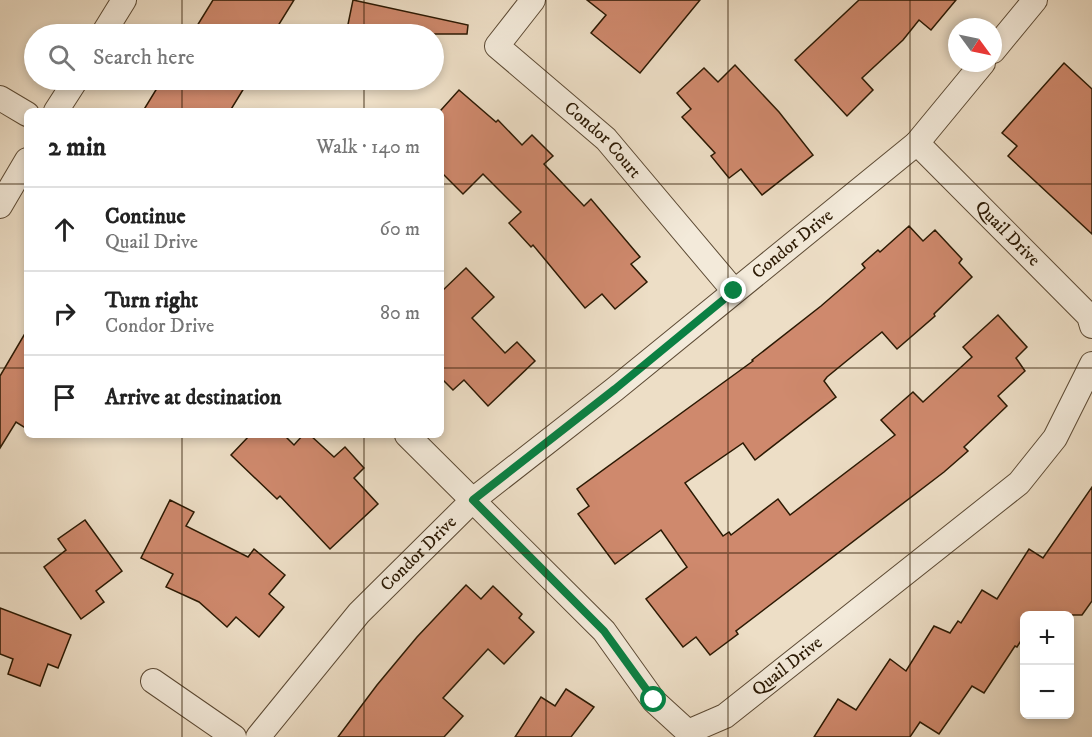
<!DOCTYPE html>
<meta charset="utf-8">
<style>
:root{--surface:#fff;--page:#f2f2f2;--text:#222;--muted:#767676;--line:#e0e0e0}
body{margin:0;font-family:"IM FELL DW Pica",serif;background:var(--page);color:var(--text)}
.controls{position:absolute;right:18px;bottom:18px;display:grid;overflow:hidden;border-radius:9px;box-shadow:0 3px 9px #0003}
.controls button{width:54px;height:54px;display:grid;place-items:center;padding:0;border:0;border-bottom:2px solid var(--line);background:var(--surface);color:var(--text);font:30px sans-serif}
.compass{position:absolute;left:948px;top:18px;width:54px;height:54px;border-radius:50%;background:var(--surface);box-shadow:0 3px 9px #0003;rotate:123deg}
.stop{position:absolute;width:18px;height:18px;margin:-14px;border:4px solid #0b8043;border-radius:50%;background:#fff}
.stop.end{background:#0b8043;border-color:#fff;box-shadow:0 2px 6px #0008}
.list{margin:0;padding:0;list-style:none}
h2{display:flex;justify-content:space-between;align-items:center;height:78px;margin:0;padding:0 24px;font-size:26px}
h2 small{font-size:20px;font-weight:400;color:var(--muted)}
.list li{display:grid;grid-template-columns:39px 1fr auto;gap:18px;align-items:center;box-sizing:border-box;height:84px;padding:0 24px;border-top:2px solid var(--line)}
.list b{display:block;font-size:22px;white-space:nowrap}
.list p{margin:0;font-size:20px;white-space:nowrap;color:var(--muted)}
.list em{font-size:20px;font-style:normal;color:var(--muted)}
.icon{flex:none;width:33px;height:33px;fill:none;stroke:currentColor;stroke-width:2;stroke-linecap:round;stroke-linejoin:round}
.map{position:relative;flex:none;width:1092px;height:737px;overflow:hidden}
.search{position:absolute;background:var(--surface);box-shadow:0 3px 9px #0003;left:24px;top:24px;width:420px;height:66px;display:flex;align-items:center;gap:15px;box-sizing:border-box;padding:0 21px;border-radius:33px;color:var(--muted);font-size:22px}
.panel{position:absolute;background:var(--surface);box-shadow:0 3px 9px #0003;left:24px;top:108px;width:420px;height:330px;border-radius:9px}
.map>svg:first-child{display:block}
.building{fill:#cf896d;stroke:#2b1903;stroke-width:1.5}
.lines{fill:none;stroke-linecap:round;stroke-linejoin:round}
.minor-casing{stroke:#5c4a34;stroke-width:26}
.minor{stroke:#f3eada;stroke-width:24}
.route{stroke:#0b8043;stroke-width:8}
.grid{fill:none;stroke:#2b1903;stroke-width:1.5;stroke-opacity:0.55}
.labels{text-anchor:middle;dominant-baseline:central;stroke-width:5;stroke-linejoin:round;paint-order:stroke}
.street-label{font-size:18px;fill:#2b1903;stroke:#f3eada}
</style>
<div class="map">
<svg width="1092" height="737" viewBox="0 0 1092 737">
<rect width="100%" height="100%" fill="#eddec6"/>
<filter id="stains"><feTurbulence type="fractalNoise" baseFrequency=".00333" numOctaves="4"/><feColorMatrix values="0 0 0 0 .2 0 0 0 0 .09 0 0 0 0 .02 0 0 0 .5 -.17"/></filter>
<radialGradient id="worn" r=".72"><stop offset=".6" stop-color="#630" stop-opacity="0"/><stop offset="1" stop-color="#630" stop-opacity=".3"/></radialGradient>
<!-- building -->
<g class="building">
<polygon points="213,0 294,0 273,34 192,34"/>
<polygon points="353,0 468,25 467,34 346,34"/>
<polygon points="587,0 700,0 640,73 591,33 606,15"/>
<polygon points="859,0 956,0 931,30 919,20 903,40 862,78 873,90 847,116 795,60"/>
<polygon points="1064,63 1092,89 1092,234 1008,156 1017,146 1002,133"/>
<polygon points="735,65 779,112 813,155 762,195 741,169 729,178 711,156 715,153 682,117 691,109 677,93 704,68 718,82"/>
<polygon points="162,80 249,80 230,111 143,111"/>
<polygon points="459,90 496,122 498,120 522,145 532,135 553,156 544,164 584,206 591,199 640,257 631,264 647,282 615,309 602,294 585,308 533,245 531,247 509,223 521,212 483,174 463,194 441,172 441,110"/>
<polygon points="909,226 923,241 935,230 962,259 959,263 972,277 934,314 935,316 897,349 882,332 827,377 824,381 836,397 755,460 743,443 685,483 723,536 729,532 731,535 778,499 790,515 895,435 881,420 913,392 923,402 972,357 963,347 998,315 1027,347 1016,358 1025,371 998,396 1007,406 964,447 968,451 944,472 736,631 738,634 710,655 696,637 683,647 646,599 687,567 661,530 615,564 578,514 589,506 577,489 753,361 752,360 821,306 865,268 862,264 878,250 880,252"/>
<polygon points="466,268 494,297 472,318 505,353 517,342 535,361 488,406 464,380 453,390 441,378 441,292"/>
<polygon points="27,330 27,429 16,422 0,448 0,376"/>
<polygon points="250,435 284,435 294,445 303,435 310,435 334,457 345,447 364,468 354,478 378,504 330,549 280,496 277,499 231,455"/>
<polygon points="1092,487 1092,601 1082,615 1024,615 1024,636 1017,647 1015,646 984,693 972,686 939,734 920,722 910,737 814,737 838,699 856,710 890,659 906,671 934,626 950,633 958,621 961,623 982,590 997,599 1029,549 1043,558"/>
<polygon points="170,500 194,512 186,526 248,557 254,549 285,575 269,594 284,607 259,637 236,617 227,627 199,602 166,587 173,574 141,558"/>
<polygon points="85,520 122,571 96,591 104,602 81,619 44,567 66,550 58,539"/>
<polygon points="466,585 481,599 493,586 522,614 519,618 534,632 504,664 488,649 443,698 463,716 444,737 338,737 377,685 417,637"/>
<polygon points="0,608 71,635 58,668 48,664 40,686 8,674 13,659 0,654"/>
<polygon points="566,689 594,707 571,737 515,737 541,697 555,706"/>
</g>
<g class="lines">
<defs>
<g id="minor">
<path id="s1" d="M533 0 497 46 606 139 734 291"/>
<polyline points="103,34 124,0"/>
<polyline points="993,51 1035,0"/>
<polyline points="0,98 27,114"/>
<polyline points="56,111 76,80"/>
<path id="s2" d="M917 143 1089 316 1092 326"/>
<polyline points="0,206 27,160"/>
<path id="s3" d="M407 435 604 631 654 701 688 732 725 716 1019 483 1055 438 1092 364"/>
<polyline points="153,681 234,737"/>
<path id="s4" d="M258 737 359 613 473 500 615 389 917 143 983 63"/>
</g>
</defs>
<!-- minor casing -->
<use href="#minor" class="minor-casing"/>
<!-- minor -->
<use href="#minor" class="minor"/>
</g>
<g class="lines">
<!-- route -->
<polyline class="route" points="654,700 604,631 473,500 615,389 734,291"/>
</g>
<!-- grid -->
<path class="grid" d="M182 0V34M364 0V34M546 0V737M728 0V737M910 0V737M182 80V111M364 80V111M0 184H27M441 184H1092M0 368H27M441 368H1092M182 435V737M364 435V737M0 553H1092"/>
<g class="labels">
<!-- street labels -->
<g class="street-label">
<text stroke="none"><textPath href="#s1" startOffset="200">Condor Court</textPath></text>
<text stroke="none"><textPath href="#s2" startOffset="128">Quail Drive</textPath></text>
<text stroke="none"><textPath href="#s4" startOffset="730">Condor Drive</textPath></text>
<text stroke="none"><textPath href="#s4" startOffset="244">Condor Drive</textPath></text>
<text stroke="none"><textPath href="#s3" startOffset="530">Quail Drive</textPath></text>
</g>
</g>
<rect width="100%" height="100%" filter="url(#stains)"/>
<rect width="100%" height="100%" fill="url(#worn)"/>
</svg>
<div class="controls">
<button>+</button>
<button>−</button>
</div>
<svg class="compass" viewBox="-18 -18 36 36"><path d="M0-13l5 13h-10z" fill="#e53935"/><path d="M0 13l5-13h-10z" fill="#767676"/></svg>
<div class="stop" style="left:654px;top:700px"></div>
<div class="stop end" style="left:734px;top:291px"></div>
<div class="search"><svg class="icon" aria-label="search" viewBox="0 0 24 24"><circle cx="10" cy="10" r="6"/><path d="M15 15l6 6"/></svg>Search here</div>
<section class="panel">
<h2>2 min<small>Walk · 140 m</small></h2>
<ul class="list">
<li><svg class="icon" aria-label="ahead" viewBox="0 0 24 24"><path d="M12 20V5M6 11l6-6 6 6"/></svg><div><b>Continue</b><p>Quail Drive</p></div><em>60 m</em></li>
<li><svg class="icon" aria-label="right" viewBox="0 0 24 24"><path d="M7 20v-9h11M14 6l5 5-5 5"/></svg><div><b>Turn right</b><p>Condor Drive</p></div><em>80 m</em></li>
<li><svg class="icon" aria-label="arrive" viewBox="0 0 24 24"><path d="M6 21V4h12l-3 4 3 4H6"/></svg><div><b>Arrive at destination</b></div></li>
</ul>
</section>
</div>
